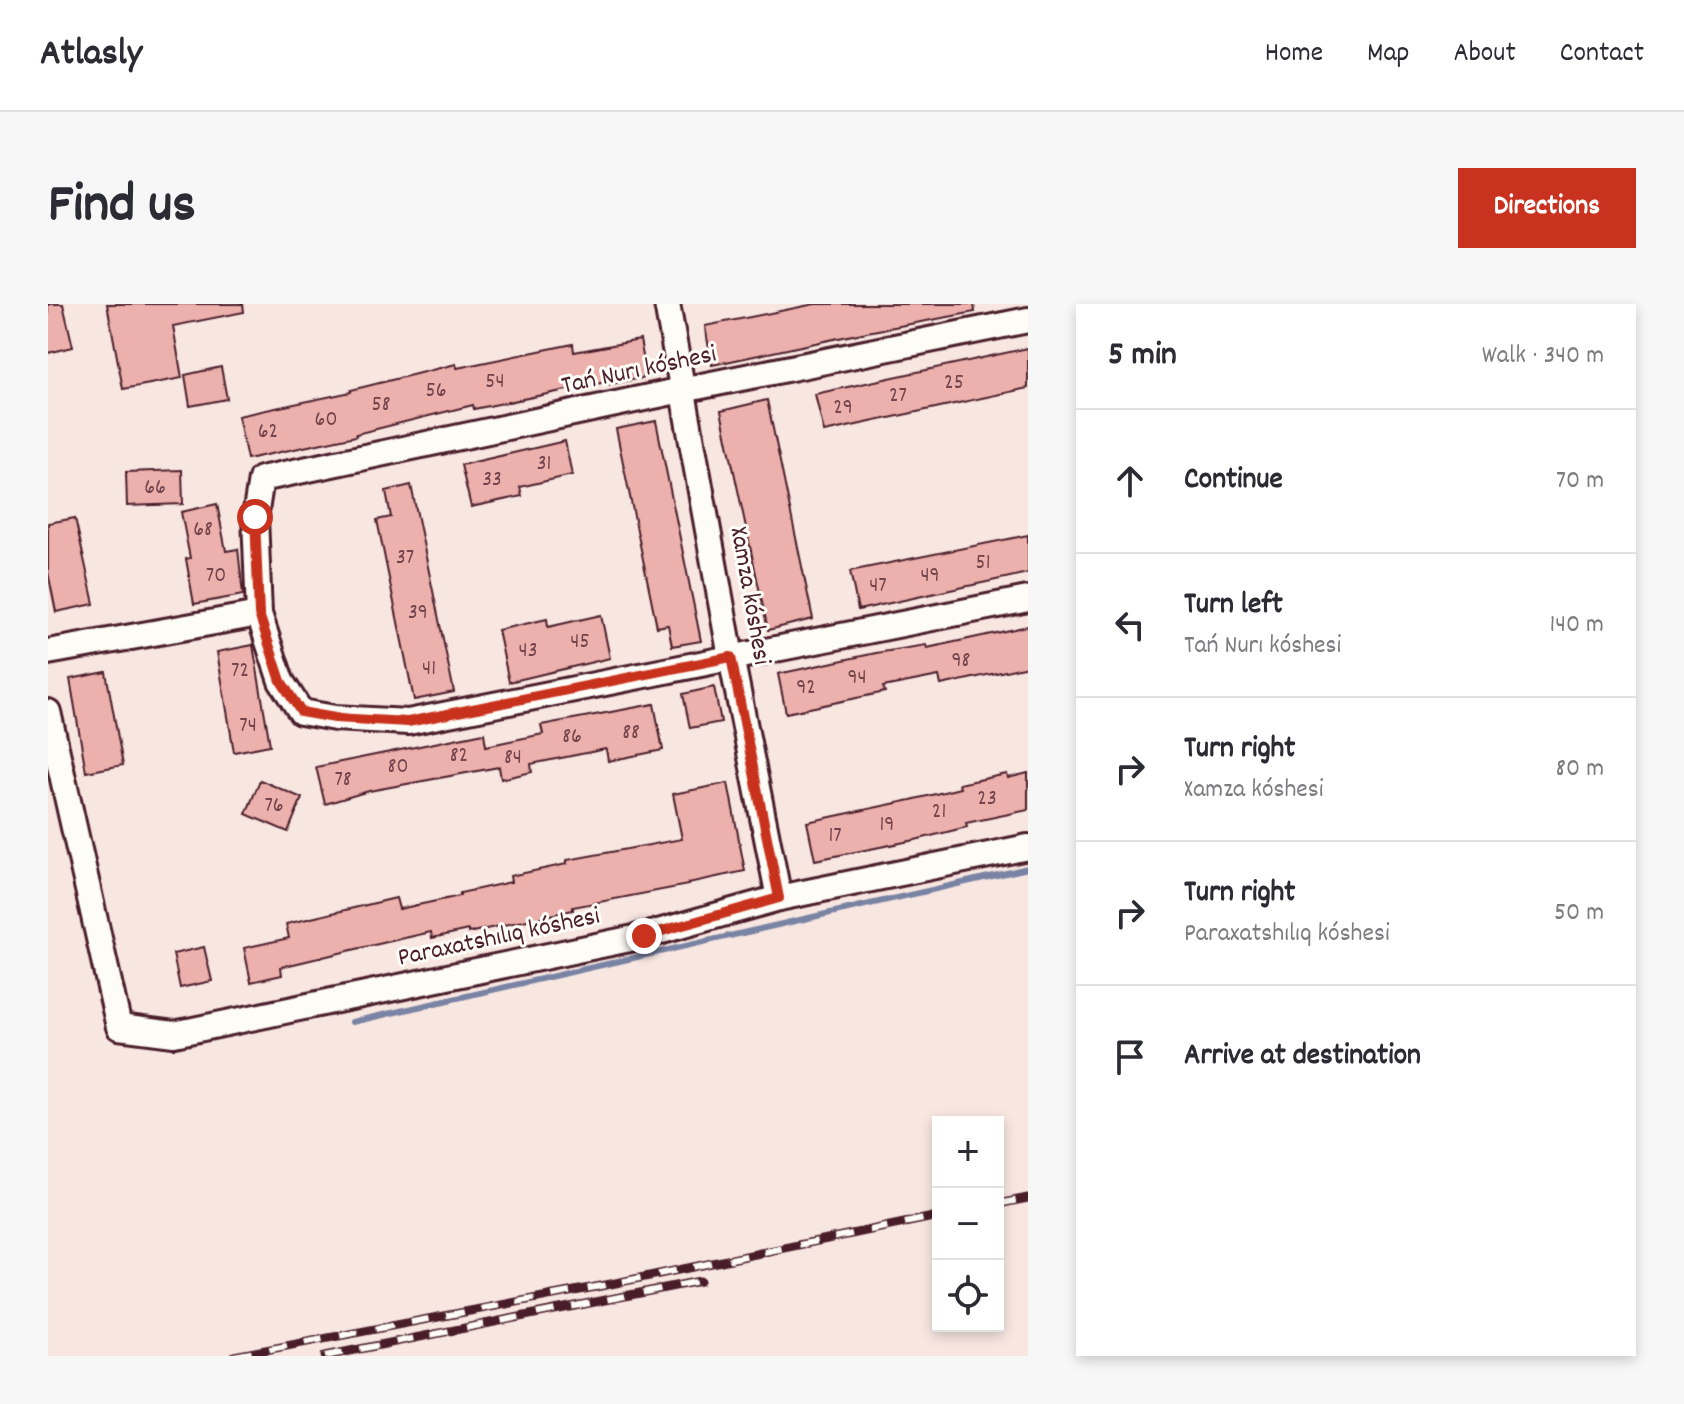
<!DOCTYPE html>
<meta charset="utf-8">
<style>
:root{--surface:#fff;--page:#f7f7f7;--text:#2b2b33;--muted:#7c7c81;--line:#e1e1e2;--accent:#c8321e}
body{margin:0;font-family:Dekko,sans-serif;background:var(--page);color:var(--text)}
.controls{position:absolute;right:24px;bottom:24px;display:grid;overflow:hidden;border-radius:0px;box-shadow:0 4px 12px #0003}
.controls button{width:72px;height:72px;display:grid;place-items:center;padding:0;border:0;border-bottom:2px solid var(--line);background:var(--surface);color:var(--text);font:40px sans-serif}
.stop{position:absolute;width:24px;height:24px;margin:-18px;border:6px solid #c8321e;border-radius:50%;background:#fff}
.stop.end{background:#c8321e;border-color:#fff;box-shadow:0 2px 8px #0008}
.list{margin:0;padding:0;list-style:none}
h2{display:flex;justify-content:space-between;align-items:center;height:104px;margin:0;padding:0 32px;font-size:34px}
h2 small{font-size:26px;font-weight:400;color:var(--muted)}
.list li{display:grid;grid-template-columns:52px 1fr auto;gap:24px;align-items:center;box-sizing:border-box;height:144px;padding:0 32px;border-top:2px solid var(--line)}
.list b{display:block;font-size:30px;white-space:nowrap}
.list p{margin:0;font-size:26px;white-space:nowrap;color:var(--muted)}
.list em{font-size:26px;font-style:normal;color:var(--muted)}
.icon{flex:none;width:44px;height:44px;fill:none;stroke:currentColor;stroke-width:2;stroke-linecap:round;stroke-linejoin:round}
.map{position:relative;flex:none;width:980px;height:1052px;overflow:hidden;border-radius:0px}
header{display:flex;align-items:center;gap:48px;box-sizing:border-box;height:112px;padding:0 40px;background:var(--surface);border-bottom:2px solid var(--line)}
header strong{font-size:38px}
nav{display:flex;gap:44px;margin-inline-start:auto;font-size:28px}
.intro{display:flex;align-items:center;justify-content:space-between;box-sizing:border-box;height:192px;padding:0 48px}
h1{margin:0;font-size:56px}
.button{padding:20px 36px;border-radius:0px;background:var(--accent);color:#fff;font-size:28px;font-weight:700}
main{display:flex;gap:48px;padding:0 48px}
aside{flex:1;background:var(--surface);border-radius:0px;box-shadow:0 4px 12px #0003}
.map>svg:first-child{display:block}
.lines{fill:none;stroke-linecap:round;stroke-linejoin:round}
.stream{stroke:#7983a3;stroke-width:6}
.building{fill:#edb1ad;stroke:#4a1f2b;stroke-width:2}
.street-casing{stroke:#4a1f2b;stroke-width:30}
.street{stroke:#fdfcf7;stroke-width:24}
.rail-casing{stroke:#4a1f2b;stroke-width:9}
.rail{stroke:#fdfcf7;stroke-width:6;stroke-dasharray:18;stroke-linecap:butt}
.route{stroke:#c8321e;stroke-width:10}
.labels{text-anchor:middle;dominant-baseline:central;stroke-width:6;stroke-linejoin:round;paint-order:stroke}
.number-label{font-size:22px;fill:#73444c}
.street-label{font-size:26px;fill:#4a1f2b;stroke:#fdfcf7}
</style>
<header>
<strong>Atlasly</strong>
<nav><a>Home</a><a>Map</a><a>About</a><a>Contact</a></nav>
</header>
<div class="intro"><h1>Find us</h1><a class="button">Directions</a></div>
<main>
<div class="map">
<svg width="980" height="1052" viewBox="0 0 980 1052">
<rect width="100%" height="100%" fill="#f8e6e1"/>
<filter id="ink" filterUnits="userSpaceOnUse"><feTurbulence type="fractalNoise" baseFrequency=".0125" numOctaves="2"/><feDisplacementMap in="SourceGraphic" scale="16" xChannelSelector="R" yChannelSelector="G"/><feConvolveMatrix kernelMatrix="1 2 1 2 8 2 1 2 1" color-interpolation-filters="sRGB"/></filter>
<g filter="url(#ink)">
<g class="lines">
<!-- stream -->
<polyline class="stream" points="304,718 980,564"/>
</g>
<!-- building -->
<g class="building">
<polygon points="0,0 15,0 25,43 0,49"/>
<polygon points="59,0 195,0 196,8 125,22 134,74 75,85"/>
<polygon points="767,0 926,0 927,8 819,28 664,61 657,22"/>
<polygon points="592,36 599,73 558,81 558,78 426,105 425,101 308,130 308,132 199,155 190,112 303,88 303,86 408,60 409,64 525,40 526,48"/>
<polygon points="980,44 980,84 776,128 767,90"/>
<polygon points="173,63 179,95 142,102 137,71"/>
<polygon points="719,96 765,315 720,326 673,107"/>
<polygon points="608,117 653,337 624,342 620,321 609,323 568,125"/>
<polygon points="517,137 524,171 472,183 474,192 423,203 413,161"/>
<polygon points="134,166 135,200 79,202 78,168"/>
<polygon points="363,181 406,388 366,396 329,216 343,213 338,187"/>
<polygon points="169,200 178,247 190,245 195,291 146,300 138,255 142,254 133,208"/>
<polygon points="27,214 46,300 8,308 0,268 0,219"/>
<polygon points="980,231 980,269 810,306 802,267"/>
<polygon points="553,311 562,354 461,378 450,326 499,315 500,323"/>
<polygon points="980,322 980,362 893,381 891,372 835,383 837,388 738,409 730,370 828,349 878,341 879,344"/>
<polygon points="205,341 222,441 186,448 169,348"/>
<polygon points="58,368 75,461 38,468 22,375"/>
<polygon points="666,383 673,418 642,424 635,390"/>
<polygon points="606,400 615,446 560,457 558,445 483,460 484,468 453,475 451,463 321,487 277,500 268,463 436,429 438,442 495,430 493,421"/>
<polygon points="980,469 980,506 918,519 919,523 867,536 767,556 759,518 863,496 912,484 911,480 959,470 960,474"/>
<polygon points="212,476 254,494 240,528 198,510"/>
<polygon points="680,479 697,567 640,579 640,581 525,603 525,606 420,629 420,626 384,634 383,628 304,646 233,663 234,671 203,678 196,644 241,634 238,620 348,594 351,605 412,592 412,589 463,578 462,572 519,560 519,556 634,535 625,490"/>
<polygon points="156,643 164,677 132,684 125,650"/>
</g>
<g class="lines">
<defs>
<g id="street">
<polyline points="619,0 683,353 731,594"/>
<polyline points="980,16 634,86 213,175 207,213 211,310 233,377 253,408 287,414 360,418 980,295"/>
<polyline points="0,348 211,310"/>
<polyline points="0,408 71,723 126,730 596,632 731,594 980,543"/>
</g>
</defs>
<!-- street casing -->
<use href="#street" class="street-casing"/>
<!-- street -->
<use href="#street" class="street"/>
<defs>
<g id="rail">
<polyline points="950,900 980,894"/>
<polyline points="186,1052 558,981 890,912"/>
<polyline points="277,1052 652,977"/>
</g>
</defs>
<!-- rail casing -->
<use href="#rail" class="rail-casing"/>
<!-- rail -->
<use href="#rail" class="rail"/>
</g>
</g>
<g class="lines" filter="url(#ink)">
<!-- route -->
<polyline class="route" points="207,213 211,310 233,377 253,408 287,414 360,418 683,353 731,594 596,632"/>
</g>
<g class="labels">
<!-- number labels -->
<g class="number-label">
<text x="447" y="78">54</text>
<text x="906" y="79">25</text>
<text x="388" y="87">56</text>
<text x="850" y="92">27</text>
<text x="333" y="101">58</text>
<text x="795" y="104">29</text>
<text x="278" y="116">60</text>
<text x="220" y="128">62</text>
<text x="496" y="160">31</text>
<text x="444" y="176">33</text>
<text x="107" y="184">66</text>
<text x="155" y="226">68</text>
<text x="357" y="254">37</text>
<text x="935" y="259">51</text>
<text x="168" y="272">70</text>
<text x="882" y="272">49</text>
<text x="830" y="282">47</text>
<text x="370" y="309">39</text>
<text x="532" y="338">45</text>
<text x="480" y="347">43</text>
<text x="913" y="357">98</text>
<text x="381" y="365">41</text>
<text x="192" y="367">72</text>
<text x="809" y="374">94</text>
<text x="758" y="384">92</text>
<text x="200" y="422">74</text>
<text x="583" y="429">88</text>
<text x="524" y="433">86</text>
<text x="411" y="452">82</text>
<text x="465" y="454">84</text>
<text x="350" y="463">80</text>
<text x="295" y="476">78</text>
<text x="939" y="495">23</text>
<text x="226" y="502">76</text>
<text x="891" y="508">21</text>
<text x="839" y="521">19</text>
<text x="787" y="532">17</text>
</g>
<!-- street labels -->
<g class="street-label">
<text transform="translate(591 67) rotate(-12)">Tań Nurı kóshesi</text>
<text transform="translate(701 292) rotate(80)">Xamza kóshesi</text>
<text transform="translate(451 634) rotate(-12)">Paraxatshılıq kóshesi</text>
</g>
</g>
</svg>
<div class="controls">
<button>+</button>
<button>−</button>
<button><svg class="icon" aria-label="locate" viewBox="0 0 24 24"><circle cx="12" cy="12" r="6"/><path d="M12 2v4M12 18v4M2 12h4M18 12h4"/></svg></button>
</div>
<div class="stop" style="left:207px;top:213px"></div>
<div class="stop end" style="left:596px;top:632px"></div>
</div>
<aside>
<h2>5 min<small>Walk · 340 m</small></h2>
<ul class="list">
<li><svg class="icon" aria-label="ahead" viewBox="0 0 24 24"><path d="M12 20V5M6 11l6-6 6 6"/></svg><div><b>Continue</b></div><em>70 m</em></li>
<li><svg class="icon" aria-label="left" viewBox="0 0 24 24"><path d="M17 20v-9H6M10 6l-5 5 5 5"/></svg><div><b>Turn left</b><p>Tań Nurı kóshesi</p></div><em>140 m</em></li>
<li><svg class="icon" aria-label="right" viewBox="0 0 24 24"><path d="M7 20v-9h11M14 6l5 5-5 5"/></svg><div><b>Turn right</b><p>Xamza kóshesi</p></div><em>80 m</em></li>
<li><svg class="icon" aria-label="right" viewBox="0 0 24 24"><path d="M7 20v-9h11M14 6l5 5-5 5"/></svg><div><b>Turn right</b><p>Paraxatshılıq kóshesi</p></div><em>50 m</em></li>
<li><svg class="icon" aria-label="arrive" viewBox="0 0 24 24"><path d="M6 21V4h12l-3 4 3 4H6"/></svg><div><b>Arrive at destination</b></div></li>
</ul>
</aside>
</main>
